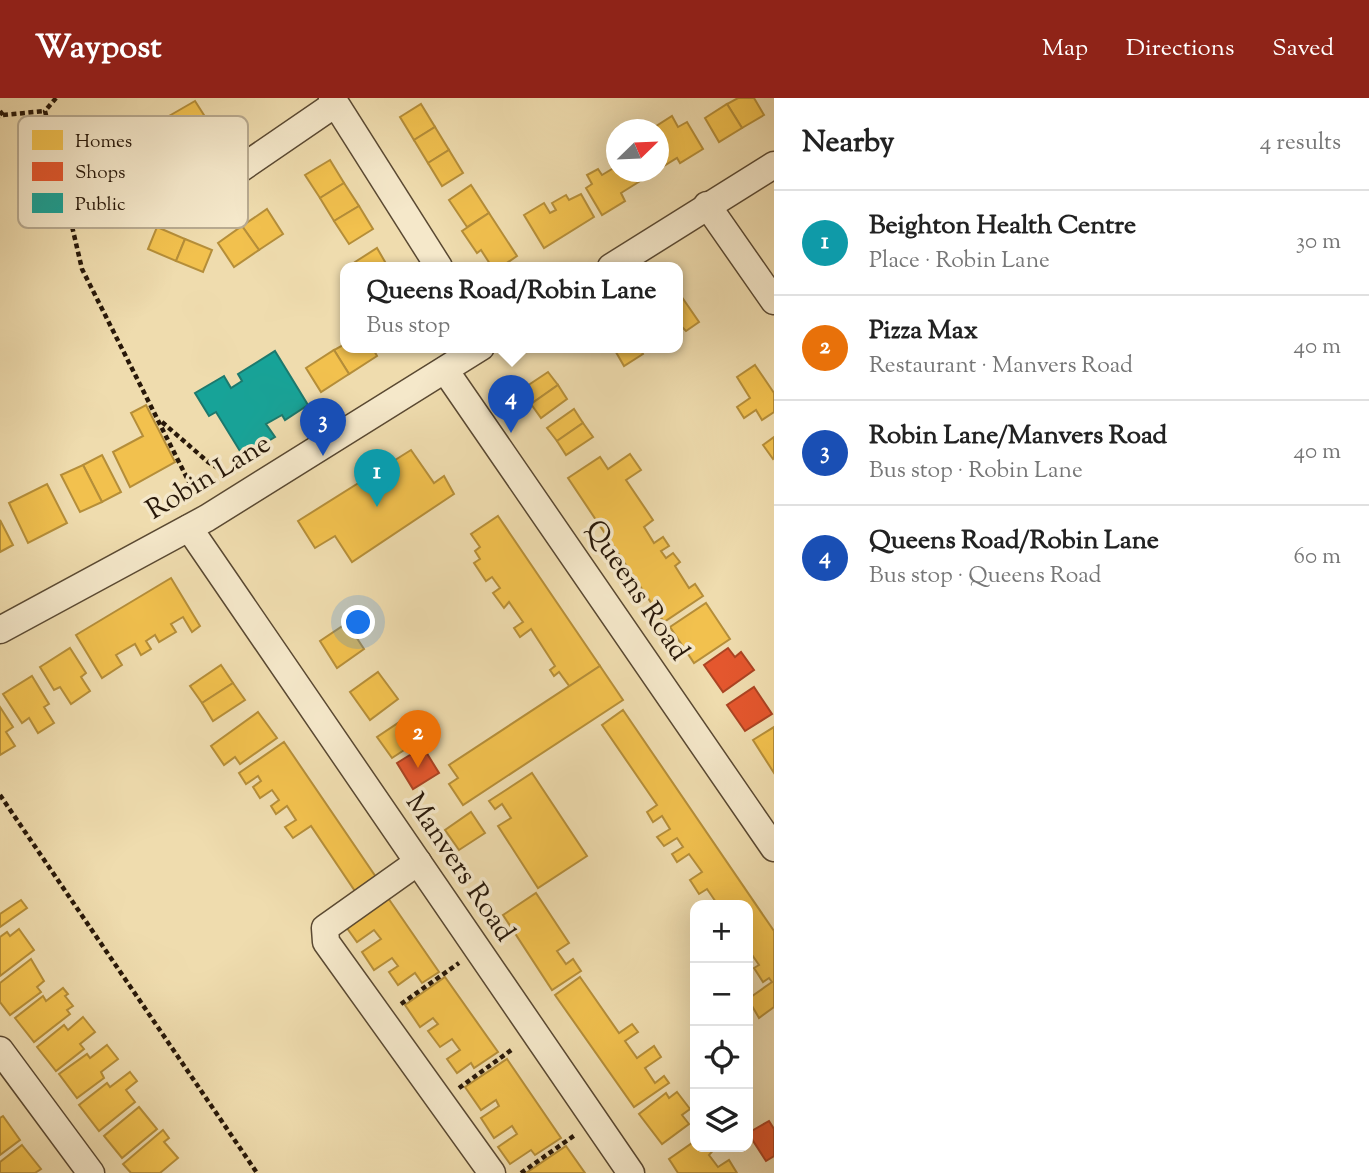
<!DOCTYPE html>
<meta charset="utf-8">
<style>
:root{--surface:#fff;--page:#f6f6f6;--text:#222;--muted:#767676;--line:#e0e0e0;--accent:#8f2418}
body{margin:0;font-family:"Sorts Mill Goudy",serif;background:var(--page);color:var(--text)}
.controls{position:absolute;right:21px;bottom:21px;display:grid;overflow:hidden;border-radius:14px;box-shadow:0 7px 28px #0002}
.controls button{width:63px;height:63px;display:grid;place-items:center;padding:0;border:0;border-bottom:2px solid var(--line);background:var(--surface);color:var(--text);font:35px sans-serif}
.compass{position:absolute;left:606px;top:21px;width:63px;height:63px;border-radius:50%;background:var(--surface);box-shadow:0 7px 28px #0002;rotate:67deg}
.you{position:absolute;left:359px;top:525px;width:24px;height:24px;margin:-18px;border:5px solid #fff;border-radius:50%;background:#1a73e8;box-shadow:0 0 0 10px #1a73e833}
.badge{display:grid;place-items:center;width:46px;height:46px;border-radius:50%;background:var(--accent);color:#fff;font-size:23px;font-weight:700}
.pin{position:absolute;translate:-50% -58px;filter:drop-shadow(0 2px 4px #0008)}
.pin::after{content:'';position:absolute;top:37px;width:24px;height:21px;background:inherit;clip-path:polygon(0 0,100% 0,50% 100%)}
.popup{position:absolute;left:340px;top:164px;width:343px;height:91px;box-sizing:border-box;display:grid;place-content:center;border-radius:14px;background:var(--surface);filter:drop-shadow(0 2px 5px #0005);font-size:23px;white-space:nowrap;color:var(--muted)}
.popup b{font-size:26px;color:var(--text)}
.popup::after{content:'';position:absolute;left:50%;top:100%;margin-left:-14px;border:14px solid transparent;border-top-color:var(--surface)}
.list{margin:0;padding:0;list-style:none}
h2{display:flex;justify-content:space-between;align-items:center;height:91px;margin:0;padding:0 28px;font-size:30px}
h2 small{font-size:23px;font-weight:400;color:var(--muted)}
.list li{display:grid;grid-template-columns:46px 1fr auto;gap:21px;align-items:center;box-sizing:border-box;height:105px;padding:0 28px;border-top:2px solid var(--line)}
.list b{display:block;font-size:26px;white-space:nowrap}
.list p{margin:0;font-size:23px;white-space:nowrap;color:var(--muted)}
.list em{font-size:23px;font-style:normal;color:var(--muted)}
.icon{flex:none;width:38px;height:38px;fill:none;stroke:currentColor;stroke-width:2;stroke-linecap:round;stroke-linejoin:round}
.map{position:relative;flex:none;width:774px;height:1075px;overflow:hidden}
header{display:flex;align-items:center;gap:42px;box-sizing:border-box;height:98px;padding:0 35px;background:var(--accent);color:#fff}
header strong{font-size:33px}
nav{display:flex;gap:38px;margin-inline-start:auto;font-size:24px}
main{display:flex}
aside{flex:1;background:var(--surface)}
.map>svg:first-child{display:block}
.homes{fill:#f2c14e;stroke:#b58e39;stroke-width:2}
.shops{fill:#e4572e;stroke:#ac4423;stroke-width:2}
.public{fill:#17a398;stroke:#1c796d;stroke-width:2}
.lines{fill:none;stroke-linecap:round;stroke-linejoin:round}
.minor-casing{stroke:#5a4932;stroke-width:29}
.path{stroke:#281809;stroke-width:4.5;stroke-dasharray:5 3.5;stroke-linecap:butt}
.minor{stroke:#f5e8ca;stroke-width:26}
.labels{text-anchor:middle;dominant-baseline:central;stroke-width:7;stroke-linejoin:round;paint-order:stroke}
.street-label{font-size:28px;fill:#281809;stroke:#f5e8ca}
.key{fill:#f5e8ca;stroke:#b8aa90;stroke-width:2}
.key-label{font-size:19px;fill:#281809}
</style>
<header>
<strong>Waypost</strong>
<nav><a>Map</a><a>Directions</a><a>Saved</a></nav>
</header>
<main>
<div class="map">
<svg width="774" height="1075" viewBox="0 0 774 1075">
<rect width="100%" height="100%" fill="#efdcae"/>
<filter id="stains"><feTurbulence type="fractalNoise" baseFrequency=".00286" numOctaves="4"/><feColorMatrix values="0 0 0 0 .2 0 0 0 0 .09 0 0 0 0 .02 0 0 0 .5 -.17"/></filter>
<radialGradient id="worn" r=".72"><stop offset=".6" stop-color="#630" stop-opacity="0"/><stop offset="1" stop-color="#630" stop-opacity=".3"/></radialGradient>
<!-- homes -->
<g class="homes">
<polygon points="738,0 754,0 764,17 742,30 727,6"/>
<polygon points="195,3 209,25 184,40 169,18"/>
<polygon points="421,6 435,29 414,42 400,19"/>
<polygon points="727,6 742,30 719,44 705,20"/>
<polygon points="169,18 184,40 158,57 144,34"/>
<polygon points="672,18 678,29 687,24 703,51 680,65 677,60 659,71 659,32 650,32"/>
<polygon points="435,29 449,52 428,65 414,42"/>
<polygon points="449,52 463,75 442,88 428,65"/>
<polygon points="153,61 154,89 124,91 123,62"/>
<polygon points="330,62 344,85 320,100 305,77"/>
<polygon points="617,68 617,74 641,74 645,80 621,95 625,103 602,117 586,90 592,86 587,77 598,71 602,77"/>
<polygon points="344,85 359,108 334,123 320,100"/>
<polygon points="471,87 489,115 467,129 449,102"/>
<polygon points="154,89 156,118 126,119 124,91"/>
<polygon points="581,96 594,119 544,150 524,117 544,105 550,115 556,112 552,105 566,97 569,102"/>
<polygon points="359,108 373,131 349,146 334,123"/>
<polygon points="267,111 283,136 259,152 242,128"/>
<polygon points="489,115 517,158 501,169 492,169 481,152 477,155 462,133"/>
<polygon points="242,128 259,152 234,169 218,145"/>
<polygon points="157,129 185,141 176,163 148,151"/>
<polygon points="185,141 212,152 203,174 176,163"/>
<polygon points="377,150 388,169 358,169 355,164"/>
<polygon points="677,192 699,224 686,233 677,224"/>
<polygon points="345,246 345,249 372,249 377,258 349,276 334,252"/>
<polygon points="613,249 639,249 643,256 624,268"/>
<polygon points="334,252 349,276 321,294 306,270"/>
<polygon points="755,267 774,295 774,314 762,322 756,312 744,320 737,309 750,300 737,279"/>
<polygon points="548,274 558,287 531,306 521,292"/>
<polygon points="558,287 567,301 541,320 531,306"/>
<polygon points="146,307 175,364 130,389 113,354 143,338 131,315"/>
<polygon points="574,311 583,325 557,343 547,330"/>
<polygon points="583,325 593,339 566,357 557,343"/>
<polygon points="774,339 774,360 773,361 763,347"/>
<polygon points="411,352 434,385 444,378 454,396 352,464 335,438 315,450 298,423"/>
<polygon points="630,356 641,372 626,382 653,422 644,429 654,445 663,439 669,448 661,453 666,460 673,455 680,464 675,468 689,490 695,486 703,498 664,524 568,380 600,359 608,371"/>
<polygon points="102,357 121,394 102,404 83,367"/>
<polygon points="83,367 102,404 80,414 61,377"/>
<polygon points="47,386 67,425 28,445 9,405"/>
<polygon points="498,418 600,568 570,589 559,574 554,578 550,572 555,568 531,531 520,539 514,530 523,524 509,504 504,510 493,495 500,490 492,479 486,483 474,465 480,461 475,453 480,449 471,436"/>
<polygon points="0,422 13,447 0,454"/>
<polygon points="171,480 200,528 192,534 183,519 171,526 176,534 159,544 155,537 146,543 151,551 141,557 135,546 116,557 122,567 102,580 76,537"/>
<polygon points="706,505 730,541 694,565 670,529"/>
<polygon points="347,525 364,551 337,570 320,543"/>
<polygon points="70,550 86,575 81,579 90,593 71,606 60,589 54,592 40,569"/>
<polygon points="221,567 233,585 202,605 190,588"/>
<polygon points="600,568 623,602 463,707 449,686 458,680 449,667"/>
<polygon points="378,574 398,601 370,622 350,594"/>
<polygon points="32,578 49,606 44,609 54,625 38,635 29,620 22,625 3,596"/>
<polygon points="233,585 245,602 213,623 202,605"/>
<polygon points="0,609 13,629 6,634 15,648 0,657"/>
<polygon points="623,612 774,833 774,909 759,920 748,901 772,884 769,880 763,884 754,870 759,867 748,851 748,807 718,807 707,791 699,796 690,782 702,774 689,756 677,764 672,756 683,749 677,740 664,748 657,739 670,731 662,718 653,724 647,714 657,707 602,627"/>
<polygon points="258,614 277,640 240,666 235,659 224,667 211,648"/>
<polygon points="404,621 418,643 392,660 377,639"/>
<polygon points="774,629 774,675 753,642"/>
<polygon points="284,644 378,782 357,796 311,728 293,740 285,729 296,722 287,708 276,716 271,708 279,702 272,692 260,700 253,689 261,683 258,678 246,686 239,675"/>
<polygon points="532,675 587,758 538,790 498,728 511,720 502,706 495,711 489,703"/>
<polygon points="471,714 485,735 459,752 445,732"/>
<polygon points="536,795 569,845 557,853 566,866 573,861 581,873 552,892 503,817"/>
<polygon points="386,797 439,874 422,885 415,875 398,887 389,874 398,868 392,860 374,872 362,854 381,841 374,832 357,844 344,826"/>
<polygon points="21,802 27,810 0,829 0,816"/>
<polygon points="19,831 34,852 0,878 0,839 7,834 10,838"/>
<polygon points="31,861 44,883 37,889 41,894 10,917 0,904 0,885"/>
<polygon points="445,879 498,954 474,970 471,965 457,975 447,961 460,952 452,941 440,949 428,933 438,926 433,920 420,929 405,907"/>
<polygon points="580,879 619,935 632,926 638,934 625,943 637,960 654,948 661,959 645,970 655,985 664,978 669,985 634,1009 555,897"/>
<polygon points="63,890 68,896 65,898 73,908 67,912 70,916 34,944 15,920 43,898 46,903"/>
<polygon points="83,919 95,934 80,946 84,951 56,973 37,949 64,927 68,932"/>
<polygon points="107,947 118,961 101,974 104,980 77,1000 59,976 87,956 90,960"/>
<polygon points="507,961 561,1040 535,1057 531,1052 510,1066 498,1049 517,1036 512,1028 494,1040 481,1020 499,1008 496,1002 481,1012 465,989"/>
<polygon points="130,974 137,983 126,992 135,1004 99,1033 79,1007 107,985 110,989"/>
<polygon points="677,994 690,1011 682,1017 689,1026 662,1046 639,1016 666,995 669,1000"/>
<polygon points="139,1009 157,1031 122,1060 104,1038"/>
<polygon points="3,1018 20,1042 0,1057 0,1020"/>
<polygon points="163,1032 169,1040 164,1044 178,1060 160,1075 131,1075 123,1066"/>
<polygon points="695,1043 695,1049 716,1049 709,1057 718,1069 729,1062 737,1075 678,1075 669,1061"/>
<polygon points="22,1047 41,1071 35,1075 0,1075 0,1064"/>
<polygon points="566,1048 585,1075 526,1075"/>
</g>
<!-- shops -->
<g class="shops">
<polygon points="728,550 735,559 741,554 754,572 723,594 704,567"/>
<polygon points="754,589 772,616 745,633 727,607"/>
<polygon points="423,649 439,675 413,691 397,665"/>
<polygon points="769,1023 774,1031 774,1058 766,1063 748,1035"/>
</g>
<!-- public -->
<polygon class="public" points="275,253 308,307 285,322 282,317 266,326 275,339 243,358 216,314 209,318 195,295 224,278 231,290 242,283 238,276"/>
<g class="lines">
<defs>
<g id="minor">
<polyline points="332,0 439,169"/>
<polyline points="211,91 335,6"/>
<polyline points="707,107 774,203"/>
<polyline points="611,169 774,67"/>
<polyline points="445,272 774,750"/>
<polyline points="189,430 631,1075"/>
<polyline points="0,532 207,420 481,249"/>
<polyline points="418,764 325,830 326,844 492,1075"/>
<polyline points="0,952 91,1075"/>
</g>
</defs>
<!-- minor casing -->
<use href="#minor" class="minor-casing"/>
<!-- path -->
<g class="path">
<polyline points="56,0 45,13 82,171 196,398"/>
<polyline points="0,13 3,17 0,19"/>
<polyline points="3,17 45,13"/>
<polyline points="162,324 208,364 229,377"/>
<polyline points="0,697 257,1075"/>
<polyline points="401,906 459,865"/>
<polyline points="459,990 514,950"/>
<polyline points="521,1075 575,1037"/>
</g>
<!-- minor -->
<use href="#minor" class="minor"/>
</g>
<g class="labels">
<!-- street labels -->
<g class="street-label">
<text transform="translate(209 380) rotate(-31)">Robin Lane</text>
<text transform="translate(636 493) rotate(56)">Queens Road</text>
<text transform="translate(459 770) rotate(56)">Manvers Road</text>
</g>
</g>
<!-- legend -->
<rect x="18" y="18" width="230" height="112" rx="10" class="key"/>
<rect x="32" y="32" width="31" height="20" fill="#f2c14e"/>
<rect x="32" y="64" width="31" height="19" fill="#e4572e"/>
<rect x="32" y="95" width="31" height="20" fill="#17a398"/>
<g class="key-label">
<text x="75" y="49">Homes</text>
<text x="75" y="80">Shops</text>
<text x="75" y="112">Public</text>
</g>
<rect width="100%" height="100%" filter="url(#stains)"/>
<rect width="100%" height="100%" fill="url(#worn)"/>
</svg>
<div class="controls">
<button>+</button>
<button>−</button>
<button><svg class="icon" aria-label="locate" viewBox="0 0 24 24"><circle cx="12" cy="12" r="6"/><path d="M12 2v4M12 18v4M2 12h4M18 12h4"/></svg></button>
<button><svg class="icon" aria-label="layers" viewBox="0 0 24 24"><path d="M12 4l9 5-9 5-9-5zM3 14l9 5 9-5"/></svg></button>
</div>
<svg class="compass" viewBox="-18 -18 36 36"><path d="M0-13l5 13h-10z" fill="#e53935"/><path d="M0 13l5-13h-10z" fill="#767676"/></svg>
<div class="you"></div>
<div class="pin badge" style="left:377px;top:409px;background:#0f9aa8">1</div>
<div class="pin badge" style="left:418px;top:670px;background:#e8710a">2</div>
<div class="pin badge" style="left:323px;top:358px;background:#1a4fb4">3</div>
<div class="pin badge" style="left:511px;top:335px;background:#1a4fb4">4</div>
<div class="popup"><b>Queens Road/Robin Lane</b>Bus stop</div>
</div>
<aside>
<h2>Nearby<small>4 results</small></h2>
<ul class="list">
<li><span class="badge" style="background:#0f9aa8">1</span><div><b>Beighton Health Centre</b><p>Place · Robin Lane</p></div><em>30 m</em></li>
<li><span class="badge" style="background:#e8710a">2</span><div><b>Pizza Max</b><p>Restaurant · Manvers Road</p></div><em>40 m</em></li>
<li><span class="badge" style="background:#1a4fb4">3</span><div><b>Robin Lane/Manvers Road</b><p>Bus stop · Robin Lane</p></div><em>40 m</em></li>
<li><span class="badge" style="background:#1a4fb4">4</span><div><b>Queens Road/Robin Lane</b><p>Bus stop · Queens Road</p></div><em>60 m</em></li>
</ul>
</aside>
</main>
